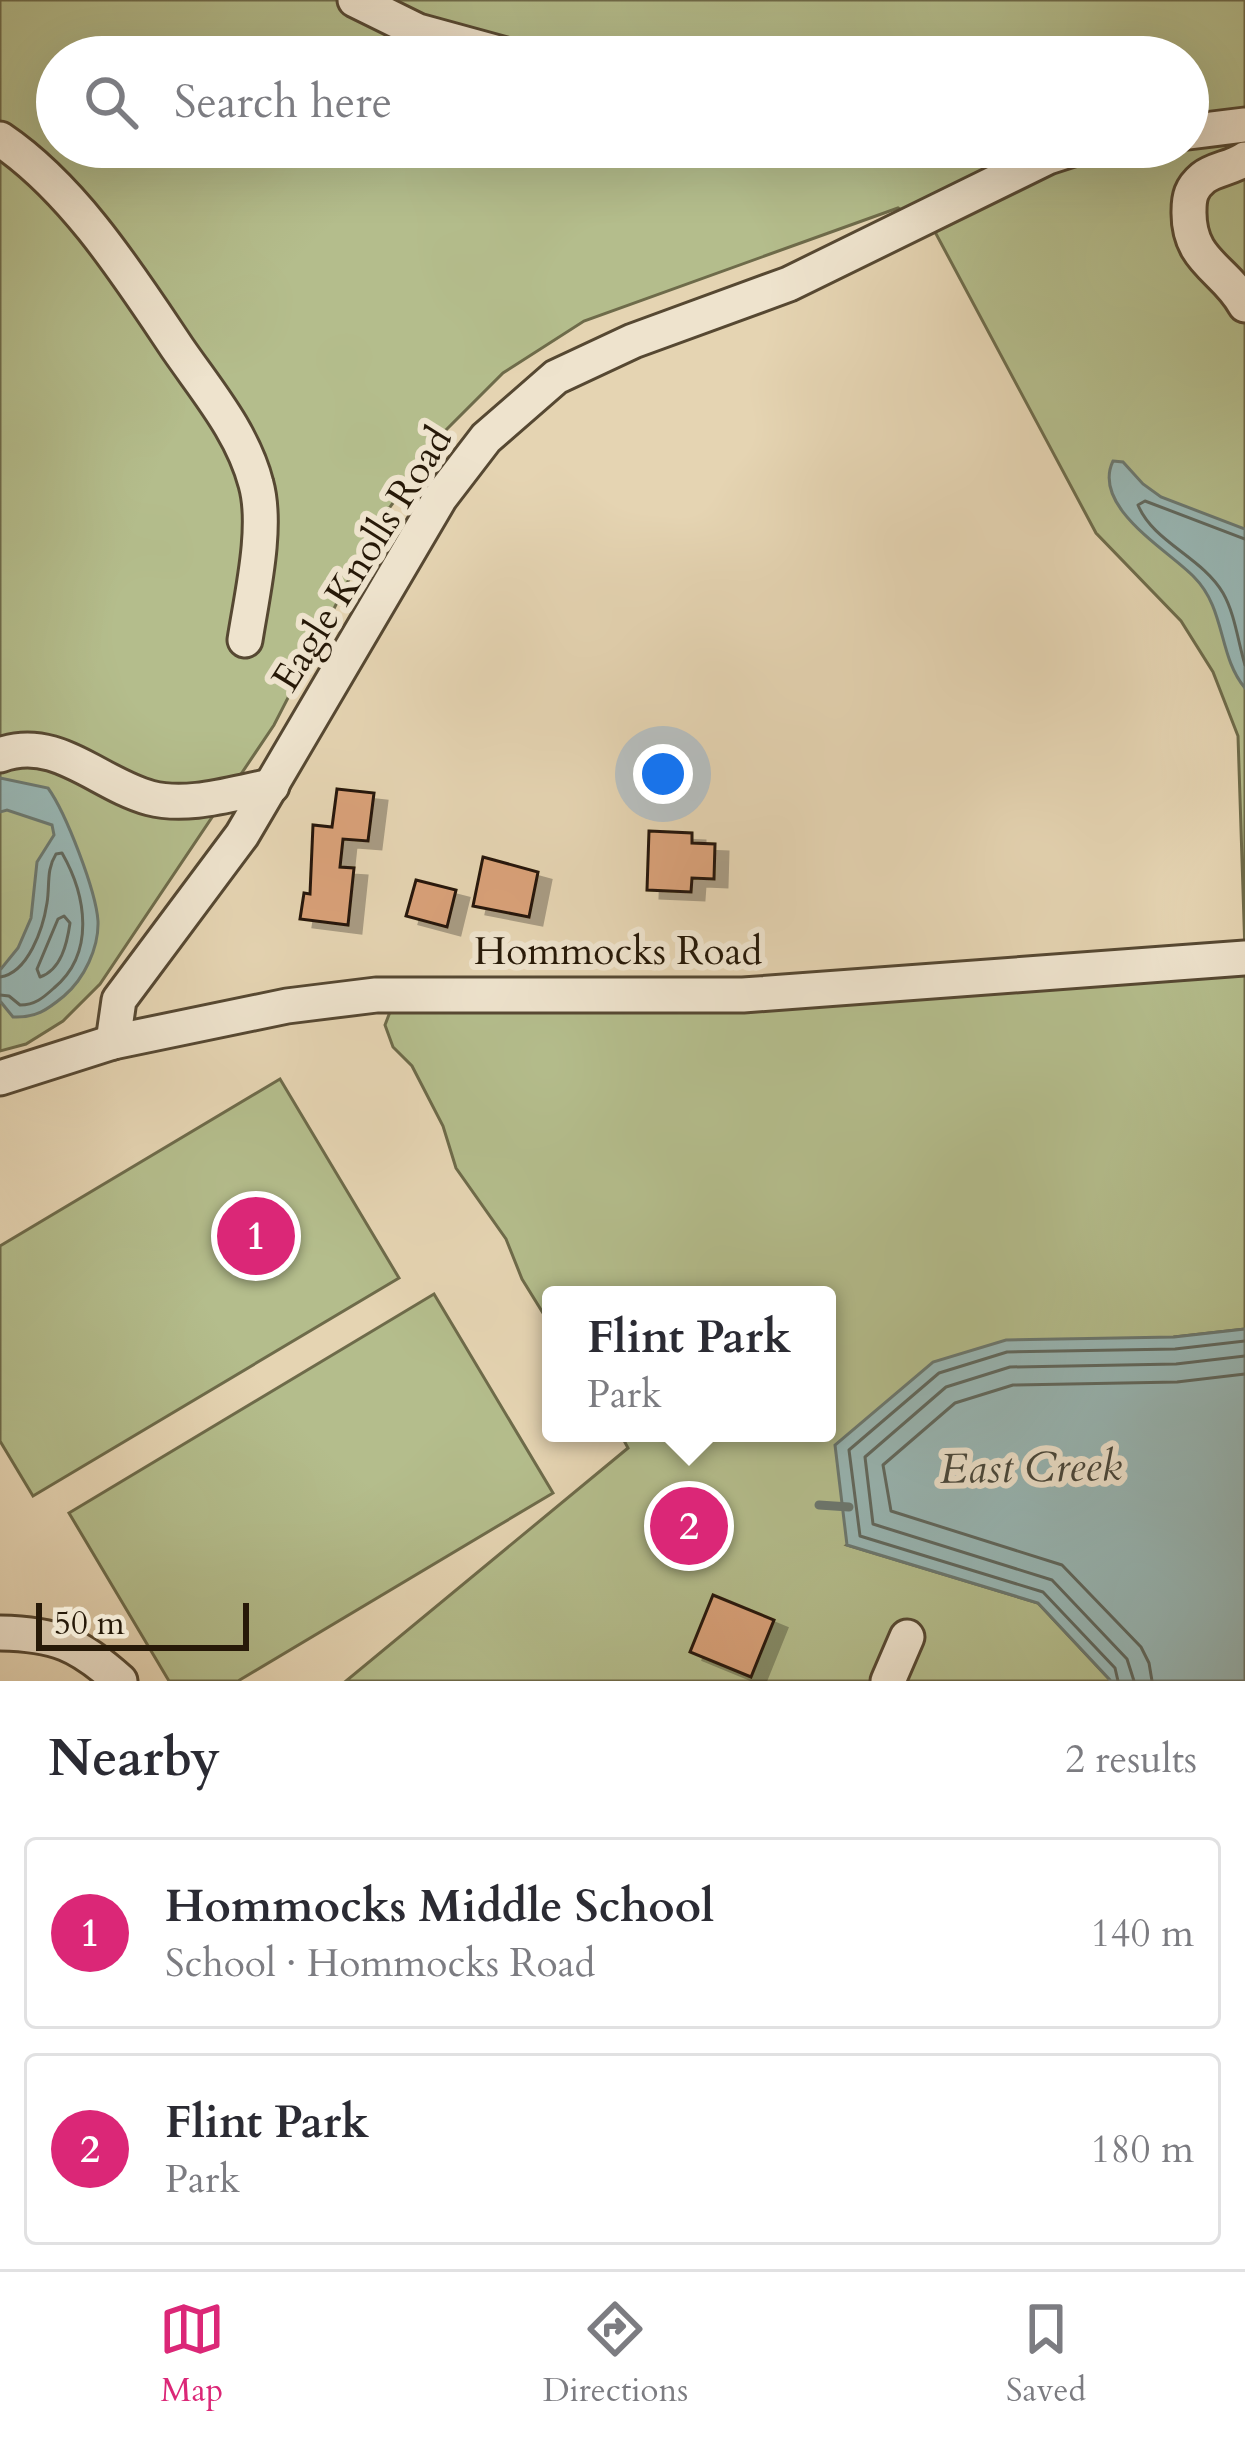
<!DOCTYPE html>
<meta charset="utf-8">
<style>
:root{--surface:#fff;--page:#f2f2f3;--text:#2b2b33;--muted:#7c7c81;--line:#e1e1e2;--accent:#db2777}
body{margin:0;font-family:Cardo,serif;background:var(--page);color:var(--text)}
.scale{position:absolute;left:36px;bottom:30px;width:213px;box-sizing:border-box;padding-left:12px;border:6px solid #271908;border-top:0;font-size:33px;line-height:42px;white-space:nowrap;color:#271908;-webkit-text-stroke:9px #eee3cd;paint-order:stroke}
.you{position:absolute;left:663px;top:774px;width:42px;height:42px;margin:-30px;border:9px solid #fff;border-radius:50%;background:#1a73e8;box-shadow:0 0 0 18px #1a73e833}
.badge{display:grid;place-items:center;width:78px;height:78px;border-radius:50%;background:var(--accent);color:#fff;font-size:39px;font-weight:700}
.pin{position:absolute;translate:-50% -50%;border:6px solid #fff;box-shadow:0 3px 12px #0006}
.popup{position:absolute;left:542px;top:1286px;width:294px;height:156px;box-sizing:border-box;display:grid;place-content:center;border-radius:12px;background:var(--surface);filter:drop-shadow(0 3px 9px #0005);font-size:39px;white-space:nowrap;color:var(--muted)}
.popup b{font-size:45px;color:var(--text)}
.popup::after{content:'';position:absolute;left:50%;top:100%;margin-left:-24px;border:24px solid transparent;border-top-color:var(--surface)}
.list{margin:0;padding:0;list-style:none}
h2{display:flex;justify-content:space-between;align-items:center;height:156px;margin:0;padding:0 48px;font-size:51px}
h2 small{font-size:39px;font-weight:400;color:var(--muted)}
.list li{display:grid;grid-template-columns:78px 1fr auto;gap:36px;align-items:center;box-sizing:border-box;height:192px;margin:0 24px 24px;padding:0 24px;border:3px solid var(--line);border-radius:12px}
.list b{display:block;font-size:45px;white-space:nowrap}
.list p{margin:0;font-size:39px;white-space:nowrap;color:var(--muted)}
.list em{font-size:39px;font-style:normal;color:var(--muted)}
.icon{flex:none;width:66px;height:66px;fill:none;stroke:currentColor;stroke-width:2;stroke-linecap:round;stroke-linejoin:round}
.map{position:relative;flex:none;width:1245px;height:1681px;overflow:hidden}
.search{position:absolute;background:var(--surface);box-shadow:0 12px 48px #0002;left:36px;right:36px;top:36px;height:132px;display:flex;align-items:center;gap:30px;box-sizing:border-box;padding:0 42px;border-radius:66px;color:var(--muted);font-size:45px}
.sheet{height:588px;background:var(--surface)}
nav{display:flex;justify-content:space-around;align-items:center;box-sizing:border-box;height:168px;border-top:3px solid var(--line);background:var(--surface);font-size:33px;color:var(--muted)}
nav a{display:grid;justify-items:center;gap:6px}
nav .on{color:var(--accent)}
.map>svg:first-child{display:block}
.green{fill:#b4bd8c;stroke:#6e6b4a;stroke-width:3;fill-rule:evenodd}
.water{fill:#98b7b5;stroke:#6b7870;stroke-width:3}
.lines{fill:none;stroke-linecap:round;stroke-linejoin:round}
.shore{stroke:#60685e;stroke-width:3}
.stream{stroke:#6b7870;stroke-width:9}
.building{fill:#d9a179;stroke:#271908;stroke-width:3;filter:url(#shadow)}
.minor-casing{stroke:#564832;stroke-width:39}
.minor{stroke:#eee3cd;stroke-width:33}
.labels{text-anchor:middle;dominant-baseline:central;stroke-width:12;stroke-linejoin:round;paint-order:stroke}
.street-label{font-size:39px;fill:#271908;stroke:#eee3cd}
.water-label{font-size:42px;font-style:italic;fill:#49483c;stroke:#eee3cd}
</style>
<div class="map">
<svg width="1245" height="1681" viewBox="0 0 1245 1681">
<defs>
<filter id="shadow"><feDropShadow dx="13" dy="8" stdDeviation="0" flood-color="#0004"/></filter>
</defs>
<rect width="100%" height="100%" fill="#e5d4b2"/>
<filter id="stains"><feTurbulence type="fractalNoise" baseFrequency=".00167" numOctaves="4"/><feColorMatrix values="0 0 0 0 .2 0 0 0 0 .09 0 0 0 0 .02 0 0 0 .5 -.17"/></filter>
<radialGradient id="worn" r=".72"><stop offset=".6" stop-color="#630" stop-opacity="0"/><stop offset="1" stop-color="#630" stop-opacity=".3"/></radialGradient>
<!-- green -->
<g class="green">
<path d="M0 0H1245V952L1238 736 1213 672 1181 621 1096 533 934 230 898 208 584 321 503 373 446 430 377 525 274 725 100 984 63 1021 26 1044 0 1051ZM57 57H1188V147H57Z"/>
<polygon points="1245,967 1245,1329 1174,1337 847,1545 1038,1603 1111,1681 346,1681 628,1448 620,1433 827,1433 827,1295 551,1295 551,1326 522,1279 506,1239 456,1168 443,1126 412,1066 393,1047 385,1025 390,1012"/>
<polygon points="280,1079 399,1278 33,1496 0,1441 0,1246"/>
<polygon points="434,1294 553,1493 238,1681 169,1681 69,1513"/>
</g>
<!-- water -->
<g class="water">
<path d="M1113 461 1123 462 1143 484 1161 497 1245 529V688C1218 656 1226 609 1194 577 1168 550 1091 507 1113 461Z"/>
<path d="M0 778 48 788C66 813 96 891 98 921 99 948 84 979 64 996 47 1010 36 1018 13 1017L0 1001V970L18 948 31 918 37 862 54 835 52 825 7 810 0 812Z"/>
<polygon points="1245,1329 1245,1681 1111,1681 1038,1603 847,1545 835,1445 933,1362 1006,1340 1174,1337"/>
</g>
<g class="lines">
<!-- shore -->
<g class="shore">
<path d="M1245 539 1145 501 1138 505C1153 542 1202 557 1223 593 1235 614 1238 642 1245 665"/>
<path d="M64 916 70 923C67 944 61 970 40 977L37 969 58 919Z"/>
<path d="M0 977C28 973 43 929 47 903 50 885 46 870 56 854L62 853C86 895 96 953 54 988 43 998 35 1005 20 1005L9 996 0 995"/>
<polyline points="1118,1681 1115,1668 1043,1592 860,1536 849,1450 939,1373 1007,1352 1175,1349 1245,1341"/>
<polyline points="1134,1681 1127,1659 1052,1580 873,1524 865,1457 946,1387 1010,1367 1176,1364 1245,1356"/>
<polyline points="1152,1681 1149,1663 1141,1647 1062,1565 891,1511 883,1465 955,1403 1013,1385 1177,1382 1245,1374"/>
</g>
<!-- stream -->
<polyline class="stream" points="819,1505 849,1507"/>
</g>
<!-- building -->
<g class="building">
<polygon points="337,789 374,793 368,841 343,839 340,867 354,868 348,925 300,919 304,893 310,894 313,825 332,827"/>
<polygon points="649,831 692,833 692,843 715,844 714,879 692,878 691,892 647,890"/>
<polygon points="483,857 538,872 529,917 473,906"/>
<polygon points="416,880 456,890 447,927 406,916"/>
<polygon points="713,1595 774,1620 751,1677 690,1652"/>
</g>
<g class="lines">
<defs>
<g id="minor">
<polyline points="355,0 418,31 513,57"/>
<polyline points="1188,132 1245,125"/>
<path d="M0 139C74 189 129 276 178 349 207 391 243 433 256 484 268 527 252 595 245 640"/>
<path d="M1245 159C1232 168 1214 169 1203 178 1191 188 1189 197 1189 211 1188 262 1225 268 1245 305"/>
<path d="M0 755C56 734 98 784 150 798 189 808 233 793 272 786"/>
<polyline points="113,1042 119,1000 242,835 440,498 486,438 556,377 633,341 789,284 1048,157 1079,147"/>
<polyline points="0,1078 113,1042 287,1006 376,995 743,995 1245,958"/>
<path d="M0 1633C56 1634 79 1644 120 1681"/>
<polyline points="888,1681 907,1637"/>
</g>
</defs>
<!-- minor casing -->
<use href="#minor" class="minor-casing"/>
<!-- minor -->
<use href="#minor" class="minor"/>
</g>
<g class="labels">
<!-- street labels -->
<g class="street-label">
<text transform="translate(362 559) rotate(-58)">Eagle Knolls Road</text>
<text x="618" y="951">Hommocks Road</text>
</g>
<!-- water labels -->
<g class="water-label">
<text transform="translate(1031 1468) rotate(-1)">East Creek</text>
</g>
</g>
<rect width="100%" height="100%" filter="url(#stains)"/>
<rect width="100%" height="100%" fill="url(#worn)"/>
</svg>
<div class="scale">50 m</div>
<div class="you"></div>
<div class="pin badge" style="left:256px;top:1236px">1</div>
<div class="pin badge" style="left:689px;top:1526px">2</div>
<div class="popup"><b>Flint Park</b>Park</div>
<div class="search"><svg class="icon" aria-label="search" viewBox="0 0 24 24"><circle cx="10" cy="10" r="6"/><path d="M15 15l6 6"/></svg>Search here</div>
</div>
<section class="sheet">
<h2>Nearby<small>2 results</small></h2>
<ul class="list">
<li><span class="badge">1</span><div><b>Hommocks Middle School</b><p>School · Hommocks Road</p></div><em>140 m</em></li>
<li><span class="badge">2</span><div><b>Flint Park</b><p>Park</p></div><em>180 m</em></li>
</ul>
</section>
<nav>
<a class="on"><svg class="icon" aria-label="map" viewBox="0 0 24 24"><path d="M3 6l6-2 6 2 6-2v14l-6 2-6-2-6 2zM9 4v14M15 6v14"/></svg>Map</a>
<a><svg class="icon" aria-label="directions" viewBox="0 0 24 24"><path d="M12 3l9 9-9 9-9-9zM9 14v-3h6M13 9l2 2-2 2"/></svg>Directions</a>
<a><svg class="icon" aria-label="saved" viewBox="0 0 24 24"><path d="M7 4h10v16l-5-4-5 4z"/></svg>Saved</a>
</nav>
